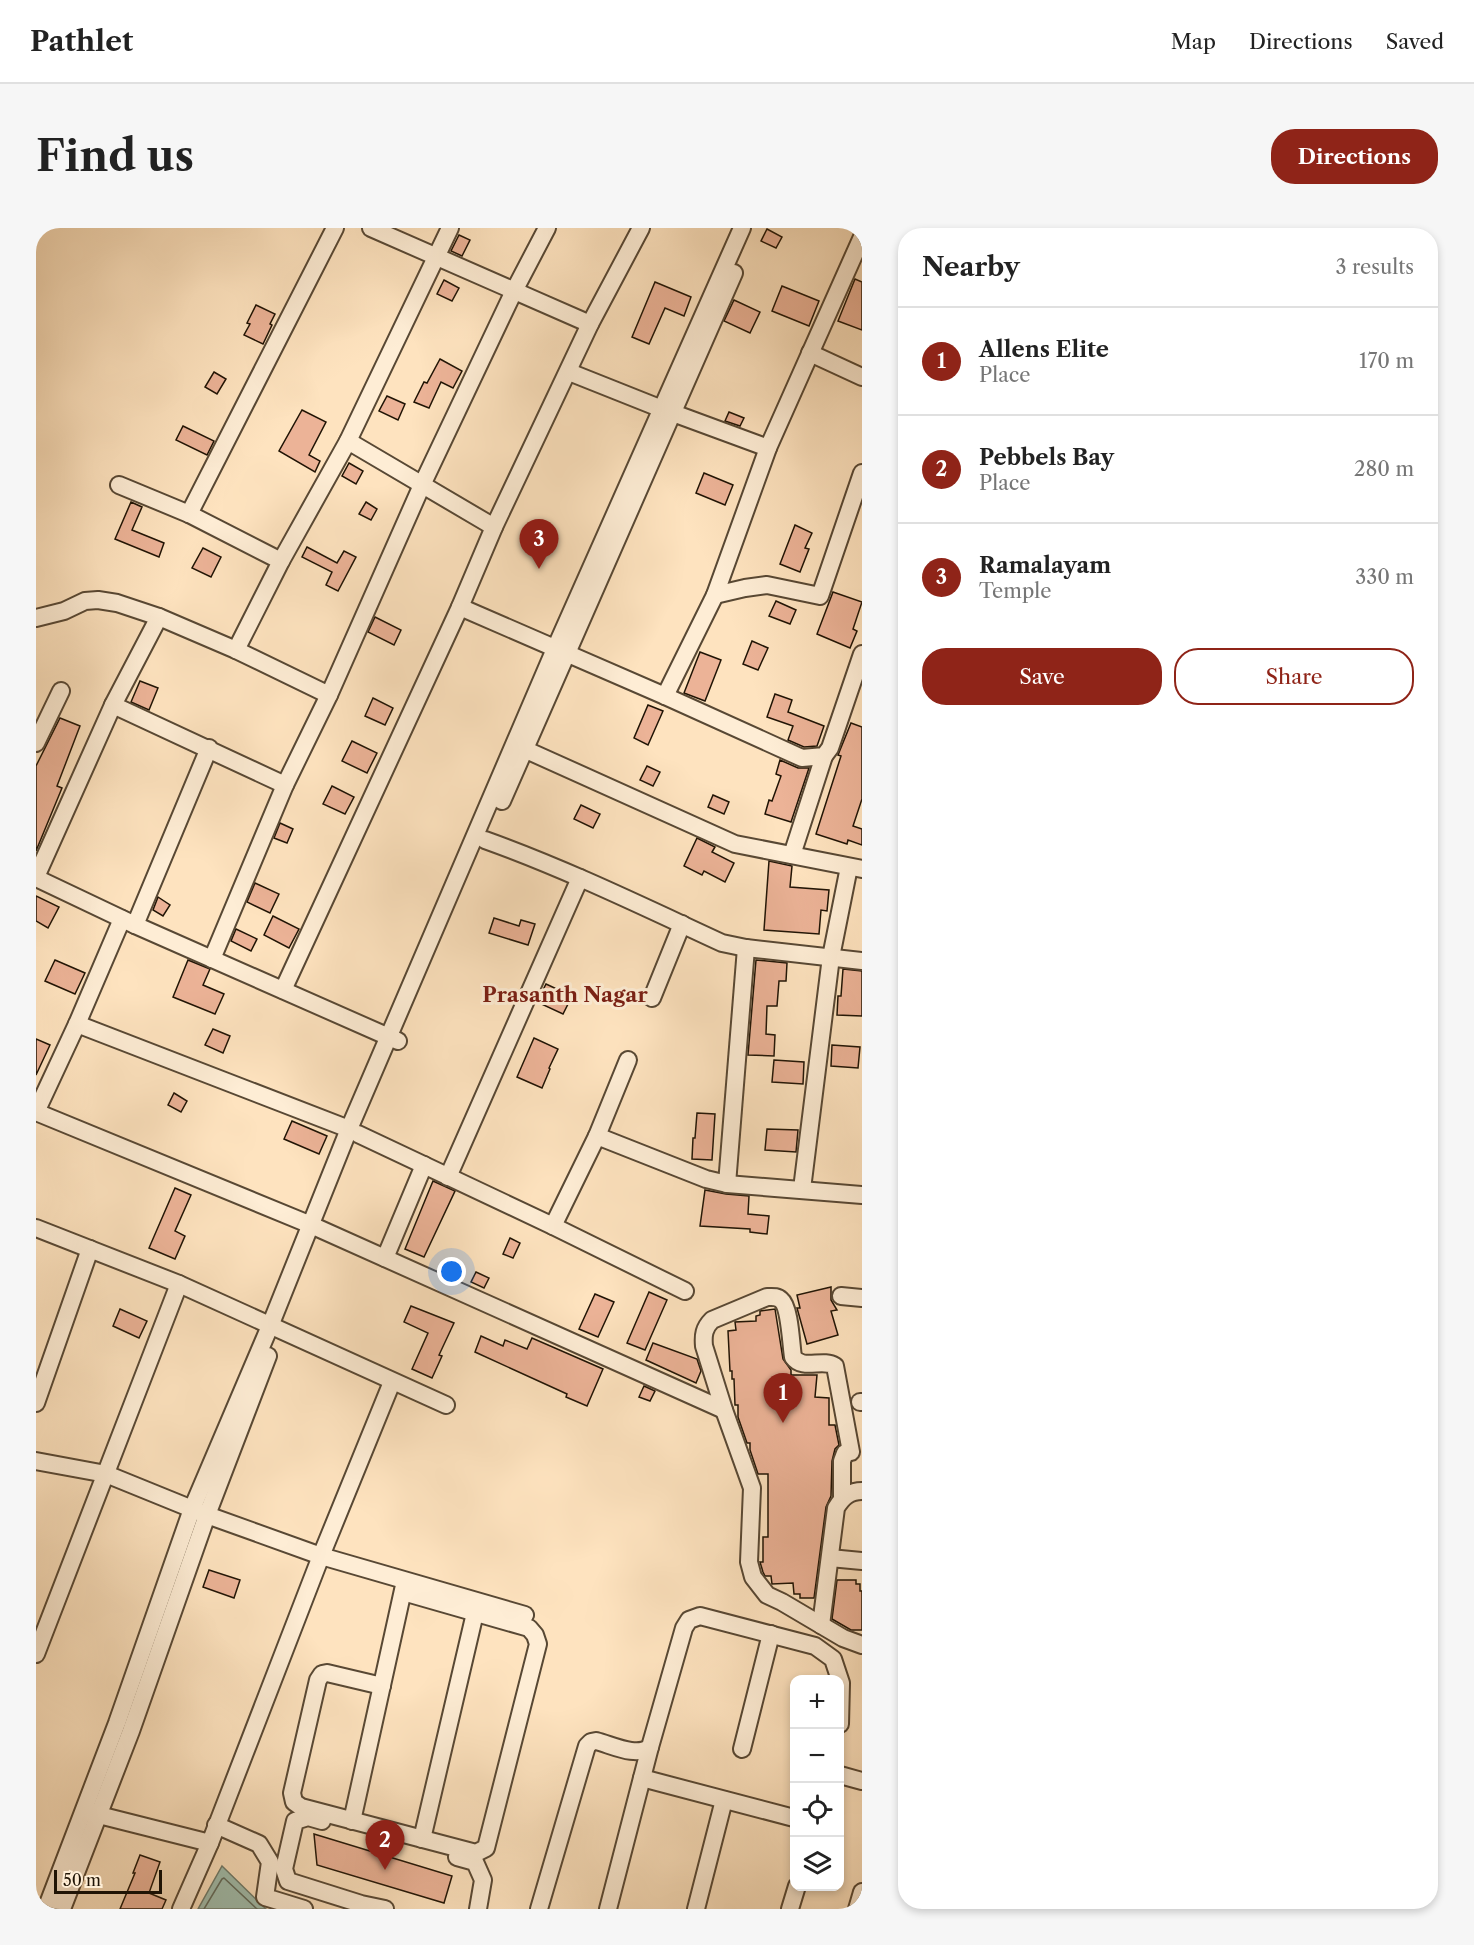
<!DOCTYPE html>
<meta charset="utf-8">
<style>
:root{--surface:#fff;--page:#f6f6f6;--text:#222;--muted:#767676;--line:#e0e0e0;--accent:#8f2418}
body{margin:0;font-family:"Libre Caslon Text",serif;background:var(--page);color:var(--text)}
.controls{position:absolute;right:18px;bottom:18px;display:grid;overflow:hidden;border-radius:12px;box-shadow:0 3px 9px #0003}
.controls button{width:54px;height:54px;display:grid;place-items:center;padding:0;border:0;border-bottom:2px solid var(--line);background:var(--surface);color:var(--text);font:30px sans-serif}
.scale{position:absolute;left:18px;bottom:15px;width:108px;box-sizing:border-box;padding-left:6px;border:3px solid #201405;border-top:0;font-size:16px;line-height:21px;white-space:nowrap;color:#201405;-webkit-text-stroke:4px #feedd5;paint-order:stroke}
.you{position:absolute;left:416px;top:1044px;width:21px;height:21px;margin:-15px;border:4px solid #fff;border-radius:50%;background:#1a73e8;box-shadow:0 0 0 9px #1a73e833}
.badge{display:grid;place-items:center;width:39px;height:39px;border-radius:50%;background:var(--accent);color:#fff;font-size:20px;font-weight:700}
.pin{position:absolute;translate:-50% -50px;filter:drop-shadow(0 2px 3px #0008)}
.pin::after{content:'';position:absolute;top:32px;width:21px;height:18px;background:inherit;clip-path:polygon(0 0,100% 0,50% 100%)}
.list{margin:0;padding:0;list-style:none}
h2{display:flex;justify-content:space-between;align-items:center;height:78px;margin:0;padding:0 24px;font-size:26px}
h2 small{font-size:20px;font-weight:400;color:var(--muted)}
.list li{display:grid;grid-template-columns:39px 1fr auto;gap:18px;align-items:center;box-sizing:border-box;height:108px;padding:0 24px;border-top:2px solid var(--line)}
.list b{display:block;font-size:22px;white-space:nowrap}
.list p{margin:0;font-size:20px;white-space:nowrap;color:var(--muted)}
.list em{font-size:20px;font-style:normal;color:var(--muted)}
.actions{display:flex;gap:12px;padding:18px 24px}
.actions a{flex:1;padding:14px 0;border:2px solid var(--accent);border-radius:24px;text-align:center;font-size:21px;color:var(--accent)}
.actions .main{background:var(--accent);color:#fff}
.icon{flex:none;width:33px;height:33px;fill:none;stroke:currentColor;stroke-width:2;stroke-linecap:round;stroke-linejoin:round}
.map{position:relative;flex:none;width:826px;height:1681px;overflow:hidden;border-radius:24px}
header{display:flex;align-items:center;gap:36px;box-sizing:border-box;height:84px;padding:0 30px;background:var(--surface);border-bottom:2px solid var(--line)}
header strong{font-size:28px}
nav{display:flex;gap:33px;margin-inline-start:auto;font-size:21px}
.intro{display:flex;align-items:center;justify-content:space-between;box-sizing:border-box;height:144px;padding:0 36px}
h1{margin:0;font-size:42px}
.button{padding:15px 27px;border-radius:24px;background:var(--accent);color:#fff;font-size:21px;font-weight:700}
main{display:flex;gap:36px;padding:0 36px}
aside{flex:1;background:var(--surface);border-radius:24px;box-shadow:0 3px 9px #0003}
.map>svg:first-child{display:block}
.water{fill:#a0beae;stroke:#6d7a6a;stroke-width:1.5}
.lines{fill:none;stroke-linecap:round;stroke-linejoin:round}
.shore{stroke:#60695a;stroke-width:1.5}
.building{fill:#ecb397;stroke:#201405;stroke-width:1.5}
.minor-casing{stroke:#584834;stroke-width:20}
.minor{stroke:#feedd5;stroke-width:16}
.labels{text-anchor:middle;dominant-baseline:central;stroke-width:6;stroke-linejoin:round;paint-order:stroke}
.neighbourhood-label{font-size:21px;font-weight:bold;fill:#7a1f14;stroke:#feedd5}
</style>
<header>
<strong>Pathlet</strong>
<nav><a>Map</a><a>Directions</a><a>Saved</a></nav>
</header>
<div class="intro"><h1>Find us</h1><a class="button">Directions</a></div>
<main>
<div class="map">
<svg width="826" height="1681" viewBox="0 0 826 1681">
<rect width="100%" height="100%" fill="#fee3bf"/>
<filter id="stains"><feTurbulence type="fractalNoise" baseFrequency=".00333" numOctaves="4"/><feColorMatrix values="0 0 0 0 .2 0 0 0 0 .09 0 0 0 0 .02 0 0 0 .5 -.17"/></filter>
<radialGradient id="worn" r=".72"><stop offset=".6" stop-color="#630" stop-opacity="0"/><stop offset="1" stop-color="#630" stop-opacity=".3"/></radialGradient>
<!-- water -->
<polygon class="water" points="186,1638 230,1681 162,1681"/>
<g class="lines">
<!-- shore -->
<polyline class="shore" points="168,1681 186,1651 188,1650 221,1681"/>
</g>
<!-- building -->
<g class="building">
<polygon points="731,1 746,9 740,20 725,13"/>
<polygon points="423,7 434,12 426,28 415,23"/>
<polygon points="819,51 826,54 826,102 802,93"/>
<polygon points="408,52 423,60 416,73 401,66"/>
<polygon points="619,54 655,69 648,88 629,80 613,116 596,109"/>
<polygon points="746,58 783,73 773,98 736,83"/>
<polygon points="698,72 724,84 714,105 688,93"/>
<polygon points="220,77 239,86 234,96 236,97 227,116 208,107 214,96 211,95"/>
<polygon points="404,131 426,143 417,160 405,154 393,180 378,174 388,154 391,155"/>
<polygon points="178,144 190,151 181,166 169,159"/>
<polygon points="351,168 369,176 362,192 343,183"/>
<polygon points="266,182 290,194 273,227 284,233 279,244 243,223"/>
<polygon points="693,184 708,190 704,198 689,193"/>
<polygon points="147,198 178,213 171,227 140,212"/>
<polygon points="313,235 327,243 320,256 306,248"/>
<polygon points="668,245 697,257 689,277 660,265"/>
<polygon points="95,274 106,279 96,302 128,315 123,329 79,311"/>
<polygon points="330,274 341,281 335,292 323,286"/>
<polygon points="759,297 776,305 769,320 773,321 764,344 744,336"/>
<polygon points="271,319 301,335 308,323 320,329 302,363 290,357 296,344 266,329"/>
<polygon points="167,320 185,329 175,349 156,340"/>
<polygon points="797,364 826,374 817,401 821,403 814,420 781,406"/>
<polygon points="740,373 760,382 754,396 733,388"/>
<polygon points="339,389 365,402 358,417 332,404"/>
<polygon points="716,413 732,420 722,442 707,436"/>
<polygon points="664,424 685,432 669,473 648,465"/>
<polygon points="104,453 122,460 113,482 95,474"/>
<polygon points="739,466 756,472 752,484 788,498 781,518 768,519 752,512 757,498 731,489"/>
<polygon points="337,470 357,480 349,497 329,488"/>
<polygon points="612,477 627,483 612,517 598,510"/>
<polygon points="24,490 44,498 21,558 26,560 0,623 0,538"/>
<polygon points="815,495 826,499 826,571 817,598 826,601 826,617 812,612 811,616 780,606 805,528 802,527"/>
<polygon points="316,513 341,525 331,545 306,533"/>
<polygon points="744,532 762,540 773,540 755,594 729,586 733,572 736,573 745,548 740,546"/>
<polygon points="611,538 624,544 617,558 604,552"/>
<polygon points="296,558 318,569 309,586 287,576"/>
<polygon points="677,567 693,574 688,586 672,579"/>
<polygon points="545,577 564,586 557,600 538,591"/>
<polygon points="244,595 257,601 251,615 238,610"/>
<polygon points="661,610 679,619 676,624 698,635 689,654 668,643 666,647 648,638"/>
<polygon points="733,633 756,638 754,659 793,662 791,683 785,682 783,706 728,702"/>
<polygon points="219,655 243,666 234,685 211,674"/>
<polygon points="0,668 23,679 12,700 0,693"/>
<polygon points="122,669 134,677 127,688 117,682"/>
<polygon points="237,688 263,701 253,720 228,707"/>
<polygon points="458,690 483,698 485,692 499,696 492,717 453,705"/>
<polygon points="200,701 221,711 215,723 195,713"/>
<polygon points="19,732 49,745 39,766 9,753"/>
<polygon points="152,732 174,741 167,757 188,766 179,786 137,769"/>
<polygon points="720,732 751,735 750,753 743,753 741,778 731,778 730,806 739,807 738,828 712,827"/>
<polygon points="807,741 826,743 826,788 801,787 802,768 805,768"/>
<polygon points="510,756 536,768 527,786 501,774"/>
<polygon points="177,801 194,808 187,825 169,817"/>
<polygon points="498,810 522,821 513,840 514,841 506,860 481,849"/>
<polygon points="0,811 14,817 0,847"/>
<polygon points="796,817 824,819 822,840 795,838"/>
<polygon points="738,832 768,834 767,856 736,854"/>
<polygon points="138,865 151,873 145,884 132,877"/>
<polygon points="661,885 679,886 676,932 656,931 657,910 659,910"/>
<polygon points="256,893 291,908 283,926 248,911"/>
<polygon points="731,901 762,902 760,924 729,922"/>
<polygon points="397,953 419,963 388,1029 369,1021"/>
<polygon points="139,960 155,967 139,1003 149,1008 139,1031 113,1020"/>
<polygon points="669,962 690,966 713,968 712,986 733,988 731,1006 714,1004 714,1001 664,998"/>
<polygon points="474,1010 484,1015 477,1030 467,1026"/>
<polygon points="440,1044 453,1050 448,1060 435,1054"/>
<polygon points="795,1059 795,1072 801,1082 795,1083 802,1107 771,1116 761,1080 764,1080 761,1067"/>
<polygon points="613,1064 631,1072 609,1122 591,1115"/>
<polygon points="559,1066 578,1074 562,1109 543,1101"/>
<polygon points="375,1078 418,1095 403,1127 406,1128 396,1150 376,1141 392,1105 368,1094"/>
<polygon points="84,1081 111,1093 103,1110 77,1098"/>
<polygon points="739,1081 747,1131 755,1142 755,1147 781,1147 779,1169 793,1170 793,1197 799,1197 803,1217 799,1221 796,1233 795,1268 790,1279 778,1370 764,1370 764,1366 758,1366 757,1355 736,1356 735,1348 729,1348 727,1344 724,1334 727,1334 727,1309 732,1309 732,1246 722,1246 714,1222 714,1215 711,1215 702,1189 702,1177 699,1177 698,1151 696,1151 696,1143 694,1143 692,1103 700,1102 699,1094 720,1093 720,1088 724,1087 724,1083"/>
<polygon points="445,1108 467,1118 469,1112 491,1121 496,1110 567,1141 551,1178 530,1169 531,1166 439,1124"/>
<polygon points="617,1115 661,1131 665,1143 660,1155 610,1132"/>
<polygon points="608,1158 619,1163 614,1173 603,1169"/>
<polygon points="173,1342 204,1352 198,1370 167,1359"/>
<polygon points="801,1352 820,1352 820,1356 824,1356 824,1363 826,1363 826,1402 815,1402 796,1391"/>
<polygon points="278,1606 416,1648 408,1675 281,1637"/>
<polygon points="104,1627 124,1634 113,1665 130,1672 126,1681 84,1681 99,1645 97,1645"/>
</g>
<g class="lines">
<defs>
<g id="minor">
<polyline points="335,0 554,96"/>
<polyline points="774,125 826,149"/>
<polyline points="533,144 626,181"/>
<polyline points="637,185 732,220"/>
<polyline points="312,213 458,299"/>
<polyline points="83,257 153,286 245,333"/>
<polyline points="153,286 299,0"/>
<polyline points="679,367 709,360 731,357 784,368 826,245"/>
<polyline points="424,379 629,468 766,530 788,528 794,520 826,426"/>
<polyline points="0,390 28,383 49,373 62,372 81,375 123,389 200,422 293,467"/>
<polyline points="200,422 245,333 312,213 414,0"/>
<polyline points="629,468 679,367 732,220 826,9"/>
<polyline points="77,477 249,557"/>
<polyline points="0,515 25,463"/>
<polyline points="488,521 699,616 826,641"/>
<polyline points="466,573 698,45"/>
<path d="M449 612C530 641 608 679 686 715L710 720 826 733"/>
<polyline points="756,627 788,528"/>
<polyline points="0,649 77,477 123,389"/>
<polyline points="0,650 99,697 362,813"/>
<polyline points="99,697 173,520"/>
<polyline points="176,731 249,557 293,467 386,257 478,63 511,0"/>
<polyline points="247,762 424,379 458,299 554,96 605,0"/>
<polyline points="616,770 646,696"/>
<polyline points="41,796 313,901"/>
<polyline points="0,884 275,997 688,1182"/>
<polyline points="0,884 41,796 86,691"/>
<polyline points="322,906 517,998 649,1063"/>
<polyline points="561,908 670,951 691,956 826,967"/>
<polyline points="412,949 544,650"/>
<polyline points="691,956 710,720"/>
<polyline points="766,961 795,729 813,639"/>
<polyline points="517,998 561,908 592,832"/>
<polyline points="0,1000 143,1056 410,1177"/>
<polyline points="349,1030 388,937"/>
<polyline points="805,1068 826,1070"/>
<polyline points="824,1174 826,1174"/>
<polyline points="0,1175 54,1021"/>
<path d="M815 1224 799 1138C786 1130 767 1143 757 1129 755 1117 754 1079 745 1072 741 1068 736 1069 731 1069L676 1092C668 1100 667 1107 668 1118L688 1182 716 1260 713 1334 717 1349 731 1367 746 1374 807 1410 826 1417"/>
<polyline points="0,1233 70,1246 171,1287 285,1328 489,1387"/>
<polyline points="806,1269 806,1233 809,1225"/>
<polyline points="794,1330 826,1333"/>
<path d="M785 1397 800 1280C806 1270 813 1263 826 1263"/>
<polyline points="0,1426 143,1056"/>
<polyline points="346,1458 291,1445 286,1446 282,1452 256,1565 258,1574 265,1579 440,1625 450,1620 502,1416 499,1407 493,1400 367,1364"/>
<polyline points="706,1521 735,1406"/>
<polyline points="804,1547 826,1553"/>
<polyline points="606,1550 758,1590"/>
<polyline points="55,1585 174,1615"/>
<polyline points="286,1593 272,1589 259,1593 248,1641 252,1653 325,1676 349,1681"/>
<polyline points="316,1593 369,1353"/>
<polyline points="180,1597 223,1616 234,1634 229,1669 268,1681"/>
<polyline points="386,1611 439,1385"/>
<polyline points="421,1629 439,1634 447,1652 442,1681"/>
<polyline points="10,1681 81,1495 156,1281 234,1098 313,901 519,421 706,0"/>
<polyline points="26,1681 95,1503 171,1287 232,1128"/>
<polyline points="145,1681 174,1615 285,1328 356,1154"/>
<path d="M503 1681 551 1518 555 1514 560 1513C576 1517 601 1530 614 1519L648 1400 653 1392 664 1388 779 1418 797 1431 805 1455 804 1496"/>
<polyline points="572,1681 614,1519"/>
<polyline points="660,1681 688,1572"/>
<polyline points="754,1681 761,1658"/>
<polyline points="821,1681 826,1664"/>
</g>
</defs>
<!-- minor casing -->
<use href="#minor" class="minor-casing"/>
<!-- minor -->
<use href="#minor" class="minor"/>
</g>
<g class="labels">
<!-- neighbourhood labels -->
<g class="neighbourhood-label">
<text x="529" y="766">Prasanth Nagar</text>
</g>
</g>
<rect width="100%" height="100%" filter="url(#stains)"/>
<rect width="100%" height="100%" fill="url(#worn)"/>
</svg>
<div class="controls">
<button>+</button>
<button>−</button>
<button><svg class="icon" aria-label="locate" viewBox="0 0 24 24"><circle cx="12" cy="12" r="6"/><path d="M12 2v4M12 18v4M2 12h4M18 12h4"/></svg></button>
<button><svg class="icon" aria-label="layers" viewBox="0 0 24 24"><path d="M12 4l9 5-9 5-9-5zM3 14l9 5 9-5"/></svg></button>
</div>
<div class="scale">50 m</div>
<div class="you"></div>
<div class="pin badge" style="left:747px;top:1195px">1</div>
<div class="pin badge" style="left:349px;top:1642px">2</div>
<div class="pin badge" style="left:503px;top:341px">3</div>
</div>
<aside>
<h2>Nearby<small>3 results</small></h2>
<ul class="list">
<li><span class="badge">1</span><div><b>Allens Elite</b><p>Place</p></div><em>170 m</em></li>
<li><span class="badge">2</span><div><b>Pebbels Bay</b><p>Place</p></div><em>280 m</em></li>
<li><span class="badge">3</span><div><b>Ramalayam</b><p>Temple</p></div><em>330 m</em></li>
</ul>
<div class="actions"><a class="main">Save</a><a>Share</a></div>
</aside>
</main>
